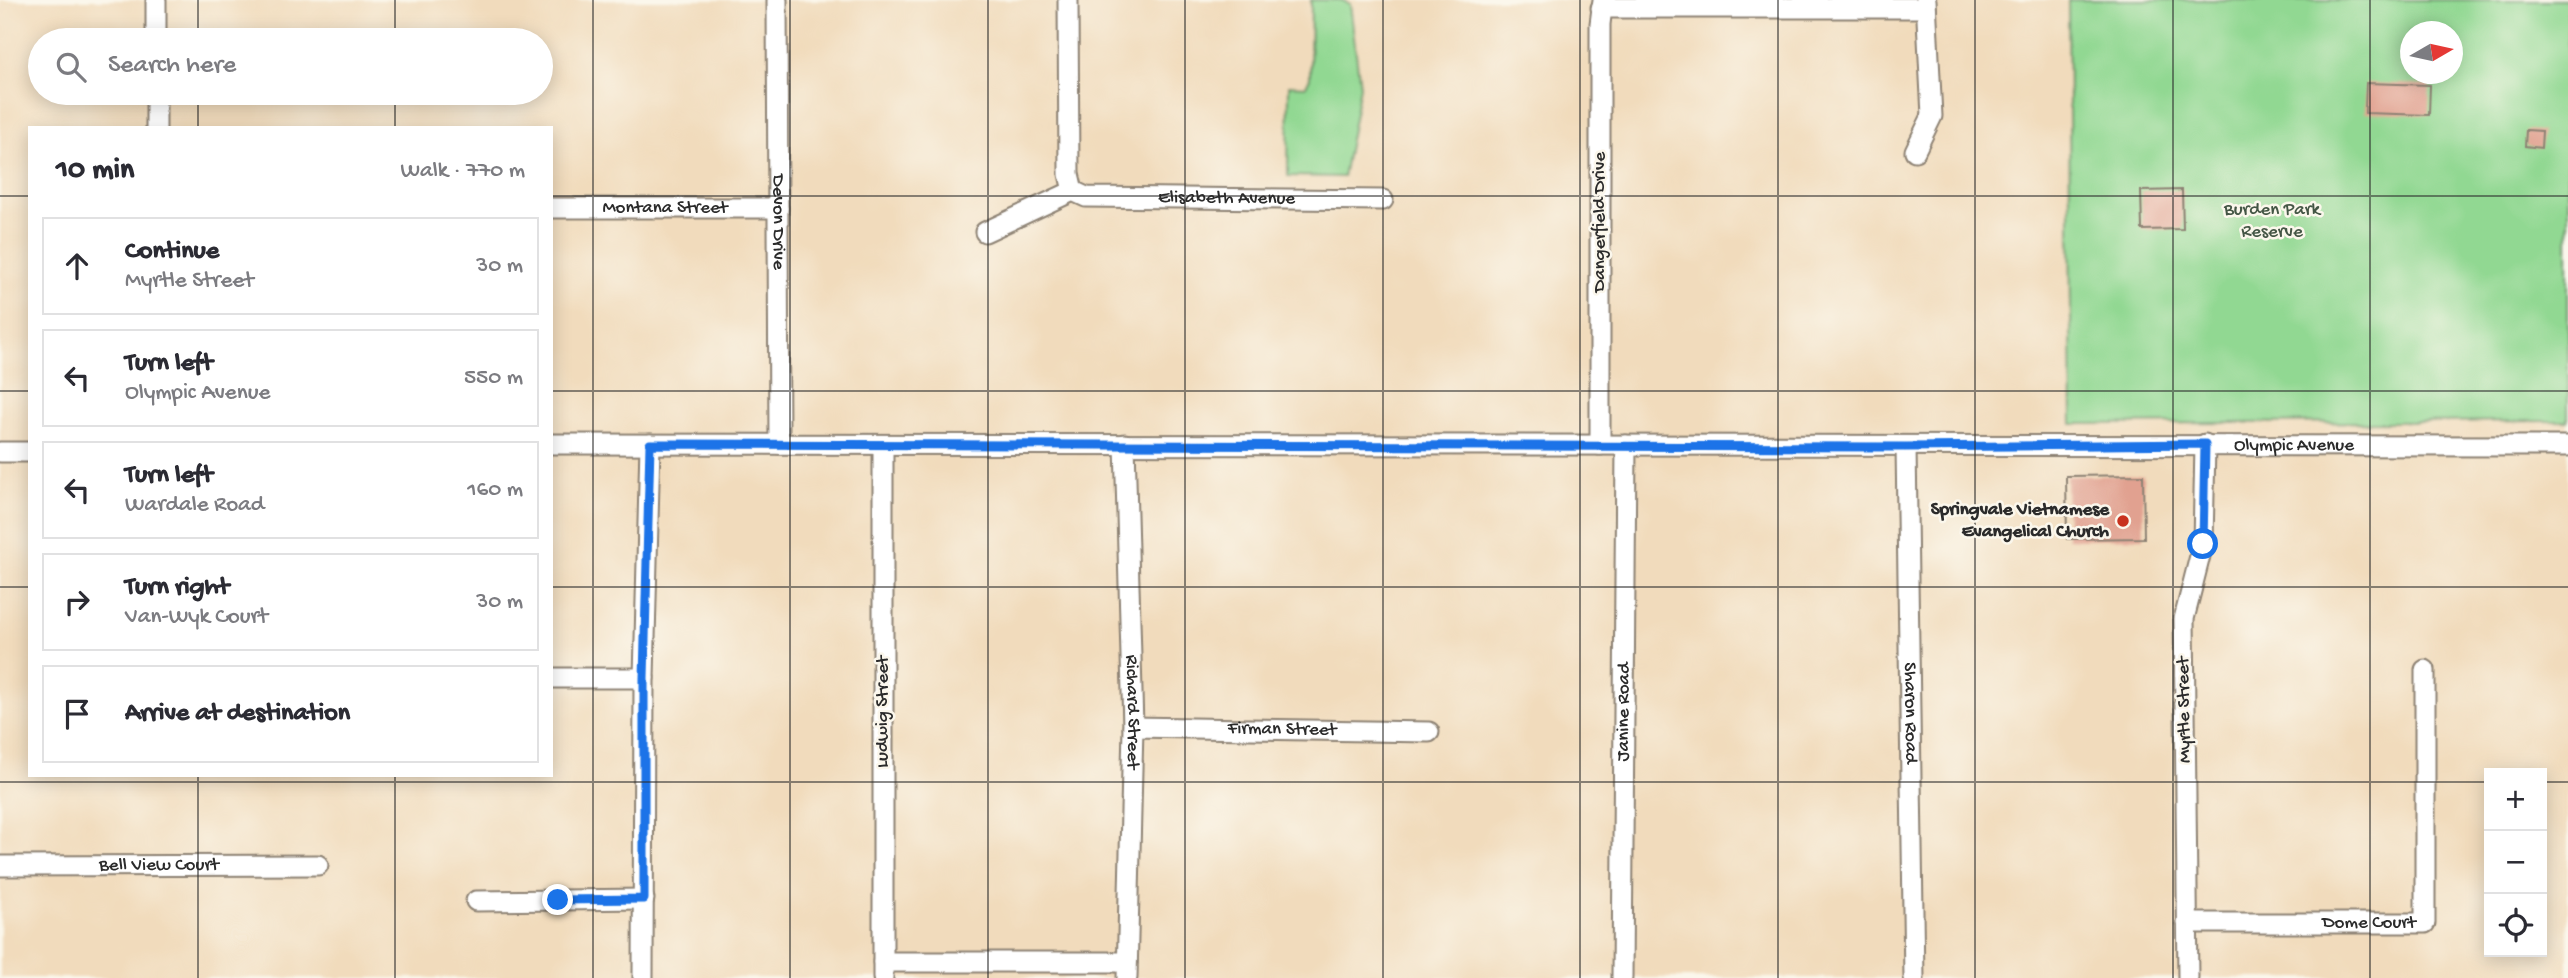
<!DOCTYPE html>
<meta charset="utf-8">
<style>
:root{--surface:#fff;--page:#f2f2f3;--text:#2b2b33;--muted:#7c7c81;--line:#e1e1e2}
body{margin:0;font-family:"Gochi Hand",sans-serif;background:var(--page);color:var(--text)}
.controls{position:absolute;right:21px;bottom:21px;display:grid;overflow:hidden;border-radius:0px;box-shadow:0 4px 18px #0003}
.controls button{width:63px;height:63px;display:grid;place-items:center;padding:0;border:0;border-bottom:2px solid var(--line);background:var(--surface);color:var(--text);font:35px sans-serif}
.compass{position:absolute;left:2400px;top:21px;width:63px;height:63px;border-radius:50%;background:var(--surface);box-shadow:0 4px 18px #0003;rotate:81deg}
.stop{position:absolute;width:21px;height:21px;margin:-16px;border:5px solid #1a73e8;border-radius:50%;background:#fff}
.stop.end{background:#1a73e8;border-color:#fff;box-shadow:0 2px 7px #0008}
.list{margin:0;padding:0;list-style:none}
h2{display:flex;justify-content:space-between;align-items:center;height:91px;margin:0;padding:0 28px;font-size:30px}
h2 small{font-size:23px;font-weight:400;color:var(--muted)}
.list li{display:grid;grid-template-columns:46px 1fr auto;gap:21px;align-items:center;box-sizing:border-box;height:98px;margin:0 14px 14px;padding:0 14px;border:2px solid var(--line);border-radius:0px}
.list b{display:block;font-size:26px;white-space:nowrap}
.list p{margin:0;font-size:23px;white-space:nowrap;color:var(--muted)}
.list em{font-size:23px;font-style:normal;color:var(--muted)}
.icon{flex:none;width:38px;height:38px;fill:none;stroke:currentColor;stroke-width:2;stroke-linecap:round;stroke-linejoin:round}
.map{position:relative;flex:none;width:2568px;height:978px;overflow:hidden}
.search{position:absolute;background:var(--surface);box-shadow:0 4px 18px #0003;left:28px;top:28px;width:525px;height:77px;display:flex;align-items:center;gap:18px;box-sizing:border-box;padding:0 24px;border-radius:38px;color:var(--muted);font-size:26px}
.panel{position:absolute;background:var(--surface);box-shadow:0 4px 18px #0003;left:28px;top:126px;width:525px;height:651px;border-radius:0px}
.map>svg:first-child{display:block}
.green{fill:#91d892;stroke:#5e825e;stroke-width:2;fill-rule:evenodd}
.building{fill:#e1a190}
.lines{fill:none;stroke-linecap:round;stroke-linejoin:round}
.minor-casing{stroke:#8e8374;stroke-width:23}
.minor{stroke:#fff;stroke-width:19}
.route{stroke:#1a73e8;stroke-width:9}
.grid{fill:none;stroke:#2b2b2b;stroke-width:2;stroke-opacity:0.55}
.poi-dot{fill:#c8321e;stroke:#fbf7ec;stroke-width:2.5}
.labels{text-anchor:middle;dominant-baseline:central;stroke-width:5;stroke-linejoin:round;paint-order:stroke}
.street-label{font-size:19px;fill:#2b2b2b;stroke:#fbf7ec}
.park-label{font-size:19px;fill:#445645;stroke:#fbf7ec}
.poi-label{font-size:19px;font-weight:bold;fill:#2b2b2b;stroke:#fbf7ec;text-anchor:end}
</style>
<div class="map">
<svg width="2568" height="978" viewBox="0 0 2568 978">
<rect width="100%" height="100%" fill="#fbf7ec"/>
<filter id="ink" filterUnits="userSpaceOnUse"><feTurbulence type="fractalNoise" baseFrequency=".0143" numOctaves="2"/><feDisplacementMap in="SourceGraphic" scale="14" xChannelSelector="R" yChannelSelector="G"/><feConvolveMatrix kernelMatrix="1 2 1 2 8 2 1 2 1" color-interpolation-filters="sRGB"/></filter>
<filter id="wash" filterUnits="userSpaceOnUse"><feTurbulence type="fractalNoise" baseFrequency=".00686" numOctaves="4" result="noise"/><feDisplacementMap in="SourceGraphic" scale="28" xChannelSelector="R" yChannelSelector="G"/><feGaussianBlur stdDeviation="1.57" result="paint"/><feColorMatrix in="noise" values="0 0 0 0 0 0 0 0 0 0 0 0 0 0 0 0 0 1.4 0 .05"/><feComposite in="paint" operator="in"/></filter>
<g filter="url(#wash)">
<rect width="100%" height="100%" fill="#f1dbbc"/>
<!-- green -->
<g class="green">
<polygon points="1311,0 1341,0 1350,4 1360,86 1343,177 1288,176 1289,85 1306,86 1310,78"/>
<path d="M2068 0H2568V421L2072 424ZM2410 32H2452V74H2410Z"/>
</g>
<g id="blocks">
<!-- building -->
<g class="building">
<polygon points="2366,83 2430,85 2429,115 2365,113"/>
<polygon points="2526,130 2542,131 2541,148 2525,146"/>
<polygon points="2182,190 2183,229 2142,230 2141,191"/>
<polygon points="2143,475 2144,538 2067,539 2066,476"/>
</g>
</g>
</g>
<g filter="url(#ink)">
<use href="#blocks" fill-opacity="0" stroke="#8e8374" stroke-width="2"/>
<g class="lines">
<defs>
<g id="minor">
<polyline points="156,0 156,40"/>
<path id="s1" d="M777 0 779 444"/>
<polyline points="1068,0 1069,174 1073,191"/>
<polyline points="1601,8 1926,8"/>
<polyline points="156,93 156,128"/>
<polyline points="1915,151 1932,116 1926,0"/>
<path id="s2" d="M551 208H778"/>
<path id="s3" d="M985 232 1073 191 1086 197 1383 200"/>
<path id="s4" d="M551 444 2568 446"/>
<path id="s5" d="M1125 444 1133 727 1127 978"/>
<polyline points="883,445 883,978"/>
<polyline points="1600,445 1600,24 1603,0"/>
<path id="s6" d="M1906 447 1914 978"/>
<polyline points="0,452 30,452"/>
<polyline points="551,678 644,678"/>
<path id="s7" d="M1133 727 1429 732"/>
<path id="s8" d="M0 866 318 865"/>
<polyline points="476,901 644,899"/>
<path id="s9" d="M2187 923H2425V670"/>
<polyline points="883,962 1127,962"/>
<polyline points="643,978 644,678 650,444"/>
<path id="s10" d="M1622 978 1626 445"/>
<polyline points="2188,978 2184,619 2203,544 2205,444"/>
</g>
</defs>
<!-- minor casing -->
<use href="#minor" class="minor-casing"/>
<!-- minor -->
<use href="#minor" class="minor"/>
</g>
</g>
<g class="lines" filter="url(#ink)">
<!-- route -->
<polyline class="route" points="558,900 644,899 644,678 650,444 1906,447 2205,444 2203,544"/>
</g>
<!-- grid -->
<path class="grid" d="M198 0V40M395 0V40M593 0V978M790 0V978M988 0V978M1185 0V978M1383 0V978M1580 0V978M1778 0V978M1975 0V978M2173 0V978M2370 0V978M198 93V128M395 93V128M0 196H30M551 196H2568M0 391H30M551 391H2568M0 587H30M551 587H2568M198 775V978M395 775V978M0 782H2489M2542 782H2568"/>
<!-- markers -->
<circle class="poi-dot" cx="2123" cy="521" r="7"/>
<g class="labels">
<!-- street labels -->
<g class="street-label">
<text stroke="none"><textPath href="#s3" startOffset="252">Elisabeth Avenue</textPath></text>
<text stroke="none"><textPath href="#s2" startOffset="114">Montana Street</textPath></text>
<text stroke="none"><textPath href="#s1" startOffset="222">Devon Drive</textPath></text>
<text transform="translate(1600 222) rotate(-90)">Dangerfield Drive</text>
<text stroke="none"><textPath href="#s4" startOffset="1743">Olympic Avenue</textPath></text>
<text transform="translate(2185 710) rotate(-91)">Myrtle Street</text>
<text stroke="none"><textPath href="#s5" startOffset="268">Richard Street</textPath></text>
<text transform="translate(883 712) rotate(-90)">Ludwig Street</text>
<text stroke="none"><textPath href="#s10" startOffset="266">Janine Road</textPath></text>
<text stroke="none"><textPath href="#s6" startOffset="266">Sharon Road</textPath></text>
<text stroke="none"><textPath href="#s7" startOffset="149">Firman Street</textPath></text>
<text stroke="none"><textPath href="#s8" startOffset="159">Bell View Court</textPath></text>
<text stroke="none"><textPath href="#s9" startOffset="182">Dome Court</textPath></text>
</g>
<!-- park labels -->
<g class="park-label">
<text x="2272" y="210">Burden Park<tspan x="2272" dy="22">Reserve</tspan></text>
</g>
<!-- poi labels -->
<g class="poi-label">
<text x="2109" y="510">Springvale Vietnamese<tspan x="2109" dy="22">Evangelical Church</tspan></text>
</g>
</g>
</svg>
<div class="controls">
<button>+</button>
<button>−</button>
<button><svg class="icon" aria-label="locate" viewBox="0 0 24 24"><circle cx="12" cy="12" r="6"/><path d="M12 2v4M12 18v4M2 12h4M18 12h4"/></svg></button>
</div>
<svg class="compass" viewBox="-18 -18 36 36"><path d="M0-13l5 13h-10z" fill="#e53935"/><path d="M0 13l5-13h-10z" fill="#7c7c81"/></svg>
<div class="stop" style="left:2203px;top:544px"></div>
<div class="stop end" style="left:558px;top:900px"></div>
<div class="search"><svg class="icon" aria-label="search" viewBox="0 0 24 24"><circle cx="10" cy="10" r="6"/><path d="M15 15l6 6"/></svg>Search here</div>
<section class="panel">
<h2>10 min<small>Walk · 770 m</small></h2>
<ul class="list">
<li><svg class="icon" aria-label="ahead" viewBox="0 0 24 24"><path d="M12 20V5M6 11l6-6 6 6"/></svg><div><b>Continue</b><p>Myrtle Street</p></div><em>30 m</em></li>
<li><svg class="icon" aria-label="left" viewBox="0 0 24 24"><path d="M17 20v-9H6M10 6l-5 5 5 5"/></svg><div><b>Turn left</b><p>Olympic Avenue</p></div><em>550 m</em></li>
<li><svg class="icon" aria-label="left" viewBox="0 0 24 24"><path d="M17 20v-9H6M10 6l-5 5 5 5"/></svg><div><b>Turn left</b><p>Wardale Road</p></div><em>160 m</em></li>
<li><svg class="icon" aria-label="right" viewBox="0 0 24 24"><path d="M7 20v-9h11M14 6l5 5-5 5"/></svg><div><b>Turn right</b><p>Van-Wyk Court</p></div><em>30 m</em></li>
<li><svg class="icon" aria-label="arrive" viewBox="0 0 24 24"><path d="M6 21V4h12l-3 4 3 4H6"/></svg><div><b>Arrive at destination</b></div></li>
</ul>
</section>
</div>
